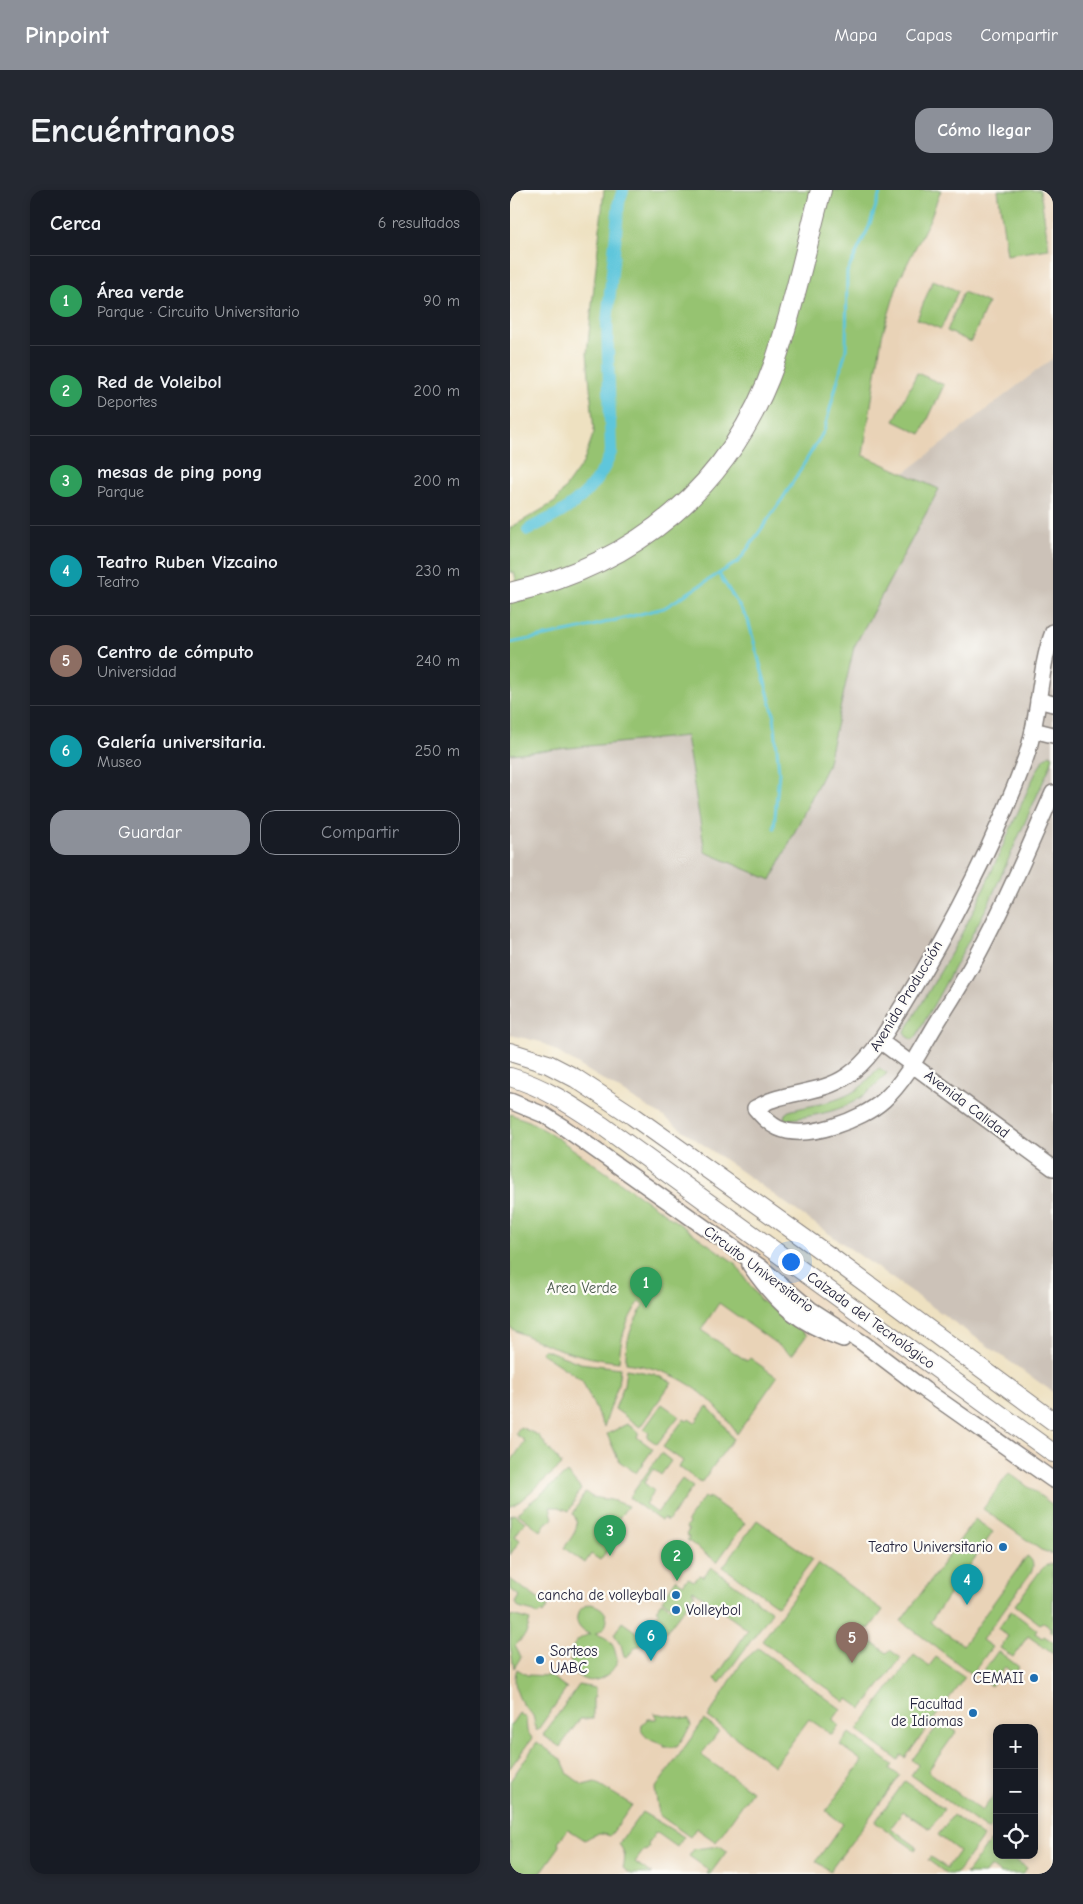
<!DOCTYPE html>
<html lang="es">
<meta charset="utf-8">
<style>
:root{--surface:#171b24;--page:#242831;--text:#f1f3f6;--muted:#9ea1a6;--line:#363941;--accent:#8c9099}
body{margin:0;font-family:"Comic Neue",sans-serif;background:var(--page);color:var(--text)}
.controls{position:absolute;right:15px;bottom:15px;display:grid;overflow:hidden;border-radius:10px;box-shadow:0 2px 8px #0003}
.controls button{width:45px;height:45px;display:grid;place-items:center;padding:0;border:0;border-bottom:1px solid var(--line);background:var(--surface);color:var(--text);font:25px sans-serif}
.you{position:absolute;left:280px;top:1071px;width:18px;height:18px;margin:-12px;border:4px solid #fff;border-radius:50%;background:#1a73e8;box-shadow:0 0 0 8px #1a73e833}
.badge{display:grid;place-items:center;width:32px;height:32px;border-radius:50%;background:var(--accent);color:#fff;font-size:16px;font-weight:700}
.pin{position:absolute;translate:-50% -41px;filter:drop-shadow(0 1px 2px #0008)}
.pin::after{content:'';position:absolute;top:26px;width:18px;height:15px;background:inherit;clip-path:polygon(0 0,100% 0,50% 100%)}
.list{margin:0;padding:0;list-style:none}
h2{display:flex;justify-content:space-between;align-items:center;height:65px;margin:0;padding:0 20px;font-size:21px}
h2 small{font-size:16px;font-weight:400;color:var(--muted)}
.list li{display:grid;grid-template-columns:32px 1fr auto;gap:15px;align-items:center;box-sizing:border-box;height:90px;padding:0 20px;border-top:1px solid var(--line)}
.list b{display:block;font-size:19px;white-space:nowrap}
.list p{margin:0;font-size:16px;white-space:nowrap;color:var(--muted)}
.list em{font-size:16px;font-style:normal;color:var(--muted)}
.actions{display:flex;gap:10px;padding:15px 20px}
.actions a{flex:1;padding:11px 0;border:1px solid var(--accent);border-radius:15px;text-align:center;font-size:18px;color:var(--accent)}
.actions .main{background:var(--accent);color:#fff}
.icon{flex:none;width:28px;height:28px;fill:none;stroke:currentColor;stroke-width:2;stroke-linecap:round;stroke-linejoin:round}
.map{position:relative;flex:none;width:543px;height:1684px;overflow:hidden;border-radius:15px}
header{display:flex;align-items:center;gap:30px;box-sizing:border-box;height:70px;padding:0 25px;background:var(--accent);color:#fff}
header strong{font-size:24px}
nav{display:flex;gap:28px;margin-inline-start:auto;font-size:18px}
.intro{display:flex;align-items:center;justify-content:space-between;box-sizing:border-box;height:120px;padding:0 30px}
h1{margin:0;font-size:35px}
.button{padding:12px 22px;border-radius:15px;background:var(--accent);color:#fff;font-size:18px;font-weight:700}
main{display:flex;gap:30px;padding:0 30px}
aside{flex:1;background:var(--surface);border-radius:15px;box-shadow:0 2px 8px #0003}
.map>svg:first-child{display:block}
.built{fill:#e9d3b7;fill-rule:evenodd}
.industrial{fill:#ccc2b8}
.green{fill:#96c371;stroke:#5c7256}
.lines{fill:none;stroke-linecap:round;stroke-linejoin:round}
.stream{stroke:#5ec6db;stroke-width:3}
.canal{stroke:#5ec6db;stroke-width:12}
.secondary-casing{stroke:#88827e;stroke-width:18}
.primary-casing{stroke:#88827e;stroke-width:20}
.highway-casing{stroke:#88827e;stroke-width:22}
.secondary{stroke:#fff;stroke-width:15}
.primary{stroke:#fff;stroke-width:18}
.highway{stroke:#fff;stroke-width:20}
.poi-dot{fill:#1f6fb2;stroke:#fdfcf7;stroke-width:2}
.labels{text-anchor:middle;dominant-baseline:central;stroke-width:4.5;stroke-linejoin:round;paint-order:stroke}
.street-label{font-size:15px;fill:#22223b;stroke:#fdfcf7}
.park-label{font-size:15px;fill:#4b5a4e;stroke:#fdfcf7}
.poi-label{font-size:15px;fill:#22223b;stroke:#fdfcf7;text-anchor:end}
</style>
<header>
<strong>Pinpoint</strong>
<nav><a>Mapa</a><a>Capas</a><a>Compartir</a></nav>
</header>
<div class="intro"><h1>Encuéntranos</h1><a class="button">Cómo llegar</a></div>
<main>
<aside>
<h2>Cerca<small>6 resultados</small></h2>
<ul class="list">
<li><span class="badge" style="background:#2e9e5b">1</span><div><b>Área verde</b><p>Parque · Circuito Universitario</p></div><em>90 m</em></li>
<li><span class="badge" style="background:#2e9e5b">2</span><div><b>Red de Voleibol</b><p>Deportes</p></div><em>200 m</em></li>
<li><span class="badge" style="background:#2e9e5b">3</span><div><b>mesas de ping pong</b><p>Parque</p></div><em>200 m</em></li>
<li><span class="badge" style="background:#0f9aa8">4</span><div><b>Teatro Ruben Vizcaino</b><p>Teatro</p></div><em>230 m</em></li>
<li><span class="badge" style="background:#8d6e63">5</span><div><b>Centro de cómputo</b><p>Universidad</p></div><em>240 m</em></li>
<li><span class="badge" style="background:#0f9aa8">6</span><div><b>Galería universitaria.</b><p>Museo</p></div><em>250 m</em></li>
</ul>
<div class="actions"><a class="main">Guardar</a><a>Compartir</a></div>
</aside>
<div class="map">
<svg width="543" height="1684" viewBox="0 0 543 1684">
<rect width="100%" height="100%" fill="#fdfcf7"/>
<filter id="ink" filterUnits="userSpaceOnUse"><feTurbulence type="fractalNoise" baseFrequency=".02" numOctaves="2"/><feDisplacementMap in="SourceGraphic" scale="10" xChannelSelector="R" yChannelSelector="G"/><feConvolveMatrix kernelMatrix="1 2 1 2 8 2 1 2 1" color-interpolation-filters="sRGB"/></filter>
<filter id="wash" filterUnits="userSpaceOnUse"><feTurbulence type="fractalNoise" baseFrequency=".0096" numOctaves="4" result="noise"/><feDisplacementMap in="SourceGraphic" scale="20" xChannelSelector="R" yChannelSelector="G"/><feGaussianBlur stdDeviation="1.12" result="paint"/><feColorMatrix in="noise" values="0 0 0 0 0 0 0 0 0 0 0 0 0 0 0 0 0 1.4 0 .05"/><feComposite in="paint" operator="in"/></filter>
<g filter="url(#wash)">
<rect width="100%" height="100%" fill="#eee1c1"/>
<!-- built -->
<g class="built">
<polygon points="431,0 543,0 543,168 393,284 353,265 372,146 389,90 420,29"/>
<path d="M0 895 25 903 52 918 543 1273V1684H0ZM487 1538H524V1665H487Z"/>
</g>
<!-- industrial -->
<polygon class="industrial" points="543,168 543,1202 154,927 31,852 0,845 0,563 176,546 195,662 317,576 344,457 428,299 393,284"/>
<!-- green -->
<g class="green">
<polygon points="94,0 431,0 420,29 389,90 372,146 353,265 429,299 344,457 317,576 261,690 195,662 176,546 0,564 0,411 11,408 4,382 0,383 0,338 45,312 73,273 84,242 77,163"/>
<polygon points="488,0 530,0 539,59 497,65"/>
<polygon points="423,90 448,101 431,139 407,129"/>
<polygon points="453,102 478,113 461,152 437,141"/>
<polygon points="407,183 434,195 411,244 384,231"/>
<path d="M540 564 543 566 541 574 477 717 406 847 402 850 396 846 395 842 443 760 468 712 520 595C525 585 531 570 540 564Z"/>
<path d="M369 878 377 883C345 920 322 922 277 930L274 928 275 924 279 921C304 914 332 913 353 895 358 890 363 883 369 878Z"/>
<path d="M0 924 19 931 43 945 225 1073 250 1110 297 1145 282 1165 209 1113 191 1140 237 1171 240 1168 267 1187 227 1244C199 1201 167 1180 116 1173 115 1150 122 1134 134 1115L130 1111C116 1130 110 1149 109 1172 70 1168 35 1156 0 1138Z"/>
<polygon points="34,1159 70,1173 110,1178 108,1195 94,1237 72,1190 31,1163"/>
<polygon points="116,1179 144,1184 162,1192 130,1237 105,1219 114,1195"/>
<polygon points="152,1214 169,1226 147,1254 137,1247 139,1243 134,1239"/>
<polygon points="197,1216 211,1231 223,1249 191,1293 169,1277 173,1271 153,1257 174,1229 177,1231 179,1229 185,1233"/>
<polygon points="117,1234 129,1242 127,1247 143,1259 126,1283 109,1271 97,1244"/>
<polygon points="10,1237 28,1245 52,1275 10,1311 0,1317 0,1273 15,1251 5,1244"/>
<polygon points="151,1263 161,1271 151,1285 143,1279 134,1293 144,1301 135,1314 147,1323 172,1289 183,1297 158,1331 153,1328 151,1331 119,1308"/>
<polygon points="57,1283 71,1299 59,1321 49,1317 40,1317 43,1329 36,1333 31,1341 7,1323"/>
<polygon points="499,1283 543,1315 543,1364 531,1360 473,1319"/>
<path d="M75 1302 82 1307 101 1310 118 1316 98 1342 106 1348 90 1370 81 1364 75 1373 54 1358C62 1346 72 1337 63 1324Z"/>
<polygon points="194,1307 198,1309 199,1307 235,1333 207,1372 177,1350 179,1347 176,1345 179,1340 176,1338 179,1333 177,1331"/>
<polygon points="5,1324 15,1332 5,1346 10,1350 0,1365 0,1326"/>
<path d="M465 1329 483 1342 420 1432 453 1455 517 1366C523 1370 524 1374 522 1381L472 1450 482 1457 462 1484 391 1431Z"/>
<polygon points="247,1330 303,1369 268,1416 213,1377"/>
<polygon points="308,1373 373,1420 360,1438 355,1439 351,1444 377,1463 380,1460 391,1468 352,1519 338,1509 335,1512 252,1451"/>
<polygon points="543,1373 543,1443 539,1440 541,1438 532,1432 530,1434 505,1415 530,1381 535,1376"/>
<polygon points="201,1377 262,1422 210,1493 205,1489 238,1440 183,1400 182,1402 185,1404 156,1442 154,1441 149,1448 146,1446 151,1439 146,1435 151,1429 146,1425 149,1422 146,1420 152,1412 160,1418 161,1416 152,1410 166,1389 173,1394 178,1388 184,1391 190,1385 193,1387"/>
<polygon points="0,1389 38,1416 33,1424 30,1422 28,1425 24,1422 9,1418 6,1413 10,1406 0,1399"/>
<path d="M79 1414C99 1416 104 1437 85 1444 102 1448 106 1457 107 1475 69 1520 39 1455 80 1444 63 1439 62 1420 79 1414Z"/>
<polygon points="501,1421 527,1440 525,1443 532,1448 534,1446 543,1452 543,1464 518,1446 503,1467 490,1458 498,1446 488,1439"/>
<polygon points="2,1425 20,1430 16,1444 5,1456 11,1467 4,1478 0,1455 0,1429"/>
<polygon points="112,1432 139,1451 125,1458 117,1467 114,1466 111,1455 104,1444"/>
<polygon points="248,1458 331,1519 323,1530 329,1535 322,1545 299,1529 264,1576 198,1527 232,1472"/>
<polygon points="488,1461 509,1477 504,1484 495,1477 481,1496 469,1487"/>
<polygon points="404,1465 419,1476 426,1467 455,1487 395,1568 391,1565 388,1570 347,1540"/>
<path d="M7 1479 17 1485 40 1486 57 1498 27 1541C24 1536 25 1531 23 1526 21 1522 17 1520 15 1517 7 1508 2 1490 7 1479Z"/>
<polygon points="69,1495 85,1498 85,1507 83,1508 83,1529 70,1529 50,1557 33,1545"/>
<polygon points="9,1523 16,1528 17,1541 22,1548 0,1578 0,1536"/>
<path d="M144 1523 179 1529 181 1536 167 1557H154V1554C141 1553 121 1540 138 1529H147Z"/>
<polygon points="194,1530 209,1541 191,1565 242,1601 206,1652 186,1638 180,1647 149,1625 145,1599"/>
<polygon points="431,1531 446,1542 418,1581 472,1621 487,1601 487,1628 478,1640 401,1585 408,1575 402,1570"/>
<polygon points="339,1543 383,1575 380,1579 390,1586 320,1681 306,1671 333,1634 316,1621 352,1571 330,1555"/>
<path d="M27 1552 52 1570 58 1584 73 1595 85 1592 122 1615 100 1646C90 1642 84 1644 75 1650L58 1639 48 1653 50 1656 30 1684H0V1591Z"/>
<polygon points="395,1591 434,1619 420,1639 393,1621 381,1638 407,1657 405,1660 365,1632"/>
<path d="M132 1622 174 1647 167 1657 146 1642 138 1654 140 1656 136 1661 134 1660 125 1672 142 1684H121L113 1678C116 1668 115 1662 109 1654Z"/>
<polygon points="443,1625 473,1647 446,1684 437,1684 418,1670 420,1667 437,1678 449,1661 428,1645"/>
<polygon points="480,1651 487,1656 487,1665 499,1665 517,1678 513,1684 491,1684 480,1676 475,1684 456,1684"/>
<polygon points="210,1656 217,1661 200,1684 197,1684 199,1680 179,1666 184,1659"/>
</g>
<g class="lines">
<!-- stream -->
<g class="stream">
<polyline points="209,384 238,430 264,525 269,582 264,638"/>
<polyline points="0,453 70,439 154,418 229,371 273,308 314,241 336,160 337,82 359,37 371,0"/>
</g>
<!-- canal -->
<path class="canal" d="M18 340C30 332 44 328 56 319 76 305 93 285 101 262L97 133 109 12 113 0"/>
</g>
</g>
<g filter="url(#ink)">
<g class="lines">
<defs>
<g id="secondary">
<path d="M543 442C528 482 530 527 516 567 486 650 439 740 393 815 377 840 362 869 337 886 314 902 287 901 262 910 256 912 250 916 245 918 252 926 259 934 268 938 296 951 352 930 374 910 396 890 410 861 425 836 443 807 462 778 477 747 501 701 522 650 543 603"/>
<polyline points="528,510 543,514"/>
<polyline points="523,540 543,545"/>
<polyline points="370,851 543,978"/>
<polyline points="0,911 34,925 53,937 249,1076 300,1119 353,1153 415,1200 543,1290"/>
<path d="M240 1075C266 1113 288 1133 333 1149"/>
</g>
<g id="primary">
<polyline points="0,862 38,874 65,888 123,926 322,1068 543,1231"/>
<path d="M0 887C35 897 64 917 94 937L543 1263"/>
</g>
<path id="highway" d="M0 403C127 373 221 297 265 172 284 116 296 57 311 0"/>
</defs>
<!-- secondary casing -->
<use href="#secondary" class="secondary-casing"/>
<!-- primary casing -->
<use href="#primary" class="primary-casing"/>
<!-- highway casing -->
<use href="#highway" class="highway-casing"/>
<!-- secondary -->
<use href="#secondary" class="secondary"/>
<!-- primary -->
<use href="#primary" class="primary"/>
<!-- highway -->
<use href="#highway" class="highway"/>
</g>
</g>
<!-- markers -->
<g class="poi-dot">
<circle cx="493" cy="1357" r="5"/>
<circle cx="166" cy="1405" r="5"/>
<circle cx="166" cy="1420" r="5"/>
<circle cx="30" cy="1470" r="5"/>
<circle cx="524" cy="1488" r="5"/>
<circle cx="463" cy="1523" r="5"/>
</g>
<g class="labels">
<!-- street labels -->
<g class="street-label">
<text transform="translate(396 806) rotate(-59)">Avenida Producción</text>
<text transform="translate(457 914) rotate(37)">Avenida Calidad</text>
<text transform="translate(249 1079) rotate(37)">Circuito Universitario</text>
<text transform="translate(361 1130) rotate(36)">Calzada del Tecnológico</text>
</g>
<!-- park labels -->
<g class="park-label">
<text x="72" y="1098">Area Verde</text>
</g>
<!-- poi labels -->
<g class="poi-label">
<text x="483" y="1357">Teatro Universitario</text>
<text x="156" y="1405">cancha de volleyball</text>
<text x="176" y="1420" text-anchor="start">Volleybol</text>
<text x="40" y="1461" text-anchor="start">Sorteos<tspan x="40" dy="17">UABC</tspan></text>
<text x="514" y="1488">CEMAII</text>
<text x="453" y="1514">Facultad<tspan x="453" dy="17">de Idiomas</tspan></text>
</g>
</g>
</svg>
<div class="controls">
<button>+</button>
<button>−</button>
<button><svg class="icon" aria-label="locate" viewBox="0 0 24 24"><circle cx="12" cy="12" r="6"/><path d="M12 2v4M12 18v4M2 12h4M18 12h4"/></svg></button>
</div>
<div class="you"></div>
<div class="pin badge" style="left:136px;top:1118px;background:#2e9e5b">1</div>
<div class="pin badge" style="left:167px;top:1391px;background:#2e9e5b">2</div>
<div class="pin badge" style="left:100px;top:1366px;background:#2e9e5b">3</div>
<div class="pin badge" style="left:457px;top:1415px;background:#0f9aa8">4</div>
<div class="pin badge" style="left:342px;top:1473px;background:#8d6e63">5</div>
<div class="pin badge" style="left:141px;top:1471px;background:#0f9aa8">6</div>
</div>
</main>
